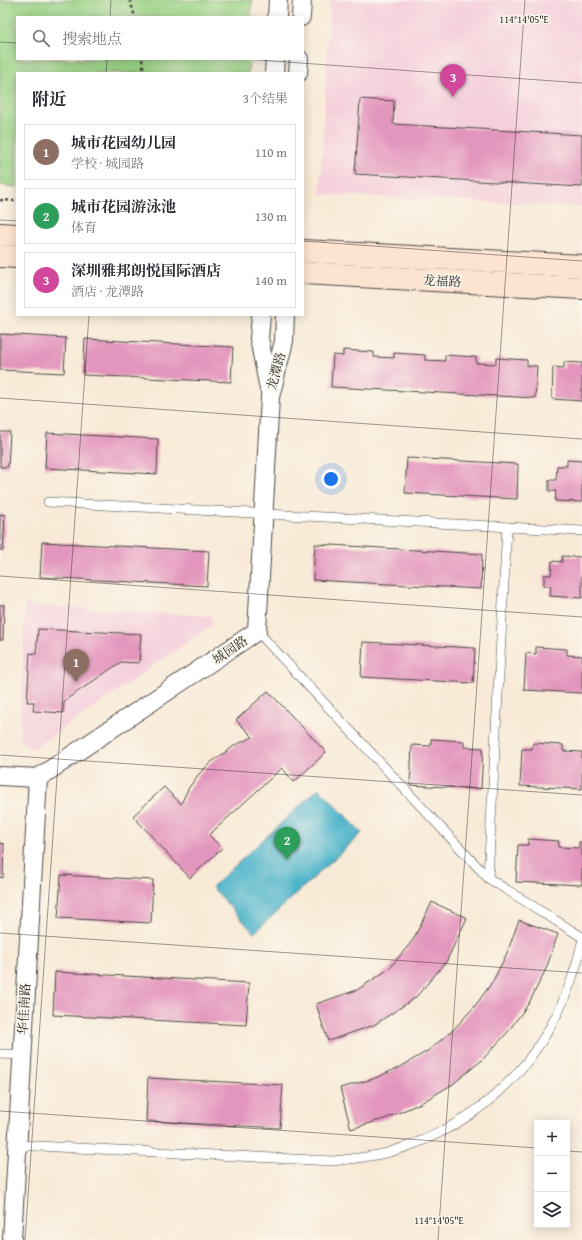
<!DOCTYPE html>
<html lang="zh">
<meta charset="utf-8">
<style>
:root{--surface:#fff;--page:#f2f2f3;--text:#2b2b33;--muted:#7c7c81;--line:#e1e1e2;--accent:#7c3aed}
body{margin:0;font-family:"Gentium Book Plus","Noto Serif SC",serif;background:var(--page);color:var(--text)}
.controls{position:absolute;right:12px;bottom:12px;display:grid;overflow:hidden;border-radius:0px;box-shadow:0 2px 10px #0003}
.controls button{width:36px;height:36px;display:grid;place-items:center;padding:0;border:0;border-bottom:1px solid var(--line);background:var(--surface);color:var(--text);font:20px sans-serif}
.you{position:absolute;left:331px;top:479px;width:14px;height:14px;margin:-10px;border:3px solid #fff;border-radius:50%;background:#1a73e8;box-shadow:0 0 0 6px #1a73e833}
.badge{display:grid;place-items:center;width:26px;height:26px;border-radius:50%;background:var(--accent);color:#fff;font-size:13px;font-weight:700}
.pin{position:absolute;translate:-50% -33px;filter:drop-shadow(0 1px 2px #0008)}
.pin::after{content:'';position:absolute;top:21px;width:14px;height:12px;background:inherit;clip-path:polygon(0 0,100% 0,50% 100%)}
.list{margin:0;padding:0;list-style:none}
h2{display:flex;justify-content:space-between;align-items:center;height:52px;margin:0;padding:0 16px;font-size:17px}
h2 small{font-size:13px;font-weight:400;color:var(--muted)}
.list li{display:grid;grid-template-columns:26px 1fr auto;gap:12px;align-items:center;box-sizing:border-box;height:56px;margin:0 8px 8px;padding:0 8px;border:1px solid var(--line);border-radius:0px}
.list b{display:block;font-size:15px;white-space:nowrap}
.list p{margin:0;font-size:13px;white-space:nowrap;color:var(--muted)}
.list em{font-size:13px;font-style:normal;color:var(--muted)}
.icon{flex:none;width:22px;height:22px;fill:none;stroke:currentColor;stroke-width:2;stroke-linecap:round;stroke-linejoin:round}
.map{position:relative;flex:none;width:582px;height:1240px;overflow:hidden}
.search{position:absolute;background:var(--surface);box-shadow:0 2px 10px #0003;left:16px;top:16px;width:288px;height:44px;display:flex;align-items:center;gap:10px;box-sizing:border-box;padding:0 14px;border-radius:0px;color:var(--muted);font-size:15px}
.panel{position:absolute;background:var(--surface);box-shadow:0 2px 10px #0003;left:16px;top:72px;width:288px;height:244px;border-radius:0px}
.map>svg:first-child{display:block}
.built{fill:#f5cfdb}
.green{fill:#9ad285;stroke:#627e58}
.water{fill:#4bb3ca;stroke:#3b6f7a}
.building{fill:#e396bd}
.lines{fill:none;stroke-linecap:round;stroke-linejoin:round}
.lane-casing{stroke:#4a4845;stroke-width:10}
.street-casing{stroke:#4a4845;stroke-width:20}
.secondary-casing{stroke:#4a4845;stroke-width:24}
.path{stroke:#4a4845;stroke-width:2.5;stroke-dasharray:3 3;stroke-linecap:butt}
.lane{stroke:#fff;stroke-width:9}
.street{stroke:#fff;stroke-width:18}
.secondary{stroke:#fde4d1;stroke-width:22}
.ticks{fill:none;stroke:#2b2b2b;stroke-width:1;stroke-opacity:0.45}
.labels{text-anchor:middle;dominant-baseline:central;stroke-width:3;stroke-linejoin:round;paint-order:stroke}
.street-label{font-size:13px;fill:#2b2b2b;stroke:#fbf7ec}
.ticks-label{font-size:10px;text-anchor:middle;fill:#2b2b2b;stroke:#fbf7ec;stroke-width:3;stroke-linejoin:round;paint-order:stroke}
</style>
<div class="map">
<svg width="582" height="1240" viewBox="0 0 582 1240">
<rect width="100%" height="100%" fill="#fbf7ec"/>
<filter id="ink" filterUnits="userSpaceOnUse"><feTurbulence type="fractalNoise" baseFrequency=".025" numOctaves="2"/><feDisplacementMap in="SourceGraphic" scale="8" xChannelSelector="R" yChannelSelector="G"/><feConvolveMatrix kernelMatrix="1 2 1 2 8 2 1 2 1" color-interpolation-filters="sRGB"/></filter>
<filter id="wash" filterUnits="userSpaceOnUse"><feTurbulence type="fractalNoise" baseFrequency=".012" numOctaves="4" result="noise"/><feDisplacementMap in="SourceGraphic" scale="16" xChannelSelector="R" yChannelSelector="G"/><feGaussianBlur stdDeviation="0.9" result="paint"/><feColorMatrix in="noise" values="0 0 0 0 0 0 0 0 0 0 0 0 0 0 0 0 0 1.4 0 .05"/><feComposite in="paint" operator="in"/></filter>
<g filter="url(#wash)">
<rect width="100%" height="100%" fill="#f8ead7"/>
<!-- built -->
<g class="built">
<polygon points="330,0 582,0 582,207 320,194"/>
<polygon points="25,605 211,616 212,625 36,747 29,749 20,738"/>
</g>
<!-- green -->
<polygon class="green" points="0,0 252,0 251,17 17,17 17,59 249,59 248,73 17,73 17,187 0,185"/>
<!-- water -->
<polygon class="water" points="319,788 362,833 254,933 212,887"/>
<g id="blocks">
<!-- building -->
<g class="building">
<polygon points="360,99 394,101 393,124 582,135 582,187 355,174"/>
<polygon points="0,334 66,338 64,373 0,370"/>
<polygon points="85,339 233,347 231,382 83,375"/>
<polygon points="343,350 374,352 374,357 394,358 394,353 425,355 425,360 445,361 445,355 476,357 476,363 496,364 496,358 527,360 527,366 537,366 535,398 331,387 333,355 343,356"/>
<polygon points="564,362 582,363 582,401 552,399 553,367 564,368"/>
<polygon points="0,432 10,432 8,467 0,467"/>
<polygon points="47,433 158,439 157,474 45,468"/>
<polygon points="407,458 518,464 517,499 405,493"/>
<polygon points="567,460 582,461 582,502 555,501 556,491 549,491 549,480 556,480 557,466 567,466"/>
<polygon points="0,514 5,515 3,550 0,550"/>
<polygon points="42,542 209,551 207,586 40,577"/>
<polygon points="315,544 482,554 481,589 313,580"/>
<polygon points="562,556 582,557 582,598 550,596 551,586 544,586 544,575 551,575 552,561 562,562"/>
<polygon points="0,605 4,605 3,640 0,640"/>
<polygon points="38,629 141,634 139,663 121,662 64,701 63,713 33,711 34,702 27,702 30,653 36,654"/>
<polygon points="363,642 475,648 473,683 361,677"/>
<polygon points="536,647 567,649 567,655 582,656 582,693 524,690 526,653 536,654"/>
<polygon points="268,691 326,752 294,782 282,768 209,835 222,848 190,878 133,816 164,787 181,804 188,789 198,775 210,763 237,744 253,737 236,720"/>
<polygon points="431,739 464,741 464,747 483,748 481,789 410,785 412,745 431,746"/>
<polygon points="533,743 563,745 563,751 582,752 582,789 520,786 522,749 532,749"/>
<polygon points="528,839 559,841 558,847 579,848 579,842 582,842 582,885 516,882 518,845 528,845"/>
<polygon points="0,843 4,844 3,878 0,877"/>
<polygon points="61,875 153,880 151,923 58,918"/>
<polygon points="432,902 467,918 446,962 415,998 374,1025 328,1041 316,1004 357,990 389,969 413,940"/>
<polygon points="519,920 558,934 546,969 529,1003 507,1033 482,1060 453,1084 421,1103 387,1118 351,1129 340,1088 373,1079 402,1066 429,1050 453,1030 475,1006 493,981 507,953"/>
<polygon points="55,972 249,983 246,1025 53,1015"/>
<polygon points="148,1078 283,1085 280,1128 146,1121"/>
</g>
</g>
</g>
<g filter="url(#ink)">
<use href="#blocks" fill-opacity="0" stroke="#4a4845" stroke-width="1"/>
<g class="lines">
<defs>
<g id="lane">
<polyline points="48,502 582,531"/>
<polyline points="257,631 488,878 582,937"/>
<polyline points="488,878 507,527"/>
<polyline points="0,1054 22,1055"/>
<path d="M17 1145 333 1161C352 1159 371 1157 390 1152 492 1122 559 1046 582 943"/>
</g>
<g id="street">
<polyline points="277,17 278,0"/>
<polyline points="301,17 302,0"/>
<polyline points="274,73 275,59"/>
<polyline points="298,73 299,59"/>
<polyline points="261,315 259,338 269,389"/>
<polyline points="0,776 38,778 257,631 270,397 284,341 285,315"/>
<polyline points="12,1240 38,778"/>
</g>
<g id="secondary">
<polyline points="0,234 17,235"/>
<polyline points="303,251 582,266"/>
<polyline points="0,256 17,257"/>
<polyline points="303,273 582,288"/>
</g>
</defs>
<!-- lane casing -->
<use href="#lane" class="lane-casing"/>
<!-- street casing -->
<use href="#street" class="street-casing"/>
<!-- secondary casing -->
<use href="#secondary" class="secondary-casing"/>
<!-- path -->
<g class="path">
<polyline points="130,0 135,17"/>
<polyline points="142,59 144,73"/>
<polyline points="0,200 17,201"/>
</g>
<!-- lane -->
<use href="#lane" class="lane"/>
<!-- street -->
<use href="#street" class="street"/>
<!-- secondary -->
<use href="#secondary" class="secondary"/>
</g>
</g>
<!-- ticks -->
<path class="ticks" d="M110 17 111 0M0 42 17 43M244 59 582 83M106 73 107 59M0 220 17 221M303 241 582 261M0 398 582 439M0 576 582 617M0 755 582 795M0 933 582 973M0 1111 537 1148M567 1151 582 1152M25 1240 89 315M438 1240 525 0"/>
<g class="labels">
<!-- street labels -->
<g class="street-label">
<text transform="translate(442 281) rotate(3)">龙福路</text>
<text transform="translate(276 371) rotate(-75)">龙潭路</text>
<text transform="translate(230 650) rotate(-34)">城园路</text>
<text transform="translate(24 1009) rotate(-87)">华佳南路</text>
</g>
</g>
<g class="ticks-label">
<text x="524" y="23">114°14'05"E</text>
<text x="439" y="1224">114°14'05"E</text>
</g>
</svg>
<div class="controls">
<button>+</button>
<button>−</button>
<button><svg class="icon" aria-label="layers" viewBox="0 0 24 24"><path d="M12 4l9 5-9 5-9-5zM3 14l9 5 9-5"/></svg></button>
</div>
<div class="you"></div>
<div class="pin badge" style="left:76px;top:682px;background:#8d6e63">1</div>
<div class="pin badge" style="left:287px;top:860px;background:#2e9e5b">2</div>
<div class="pin badge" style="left:453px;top:97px;background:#d1479c">3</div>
<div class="search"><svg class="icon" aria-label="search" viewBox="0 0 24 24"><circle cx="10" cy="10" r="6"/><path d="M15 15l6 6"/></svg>搜索地点</div>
<section class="panel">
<h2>附近<small>3个结果</small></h2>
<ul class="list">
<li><span class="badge" style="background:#8d6e63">1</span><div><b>城市花园幼儿园</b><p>学校 · 城园路</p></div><em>110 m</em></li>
<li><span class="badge" style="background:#2e9e5b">2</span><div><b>城市花园游泳池</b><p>体育</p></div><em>130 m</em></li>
<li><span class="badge" style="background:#d1479c">3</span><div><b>深圳雅邦朗悦国际酒店</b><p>酒店 · 龙潭路</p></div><em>140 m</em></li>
</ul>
</section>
</div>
